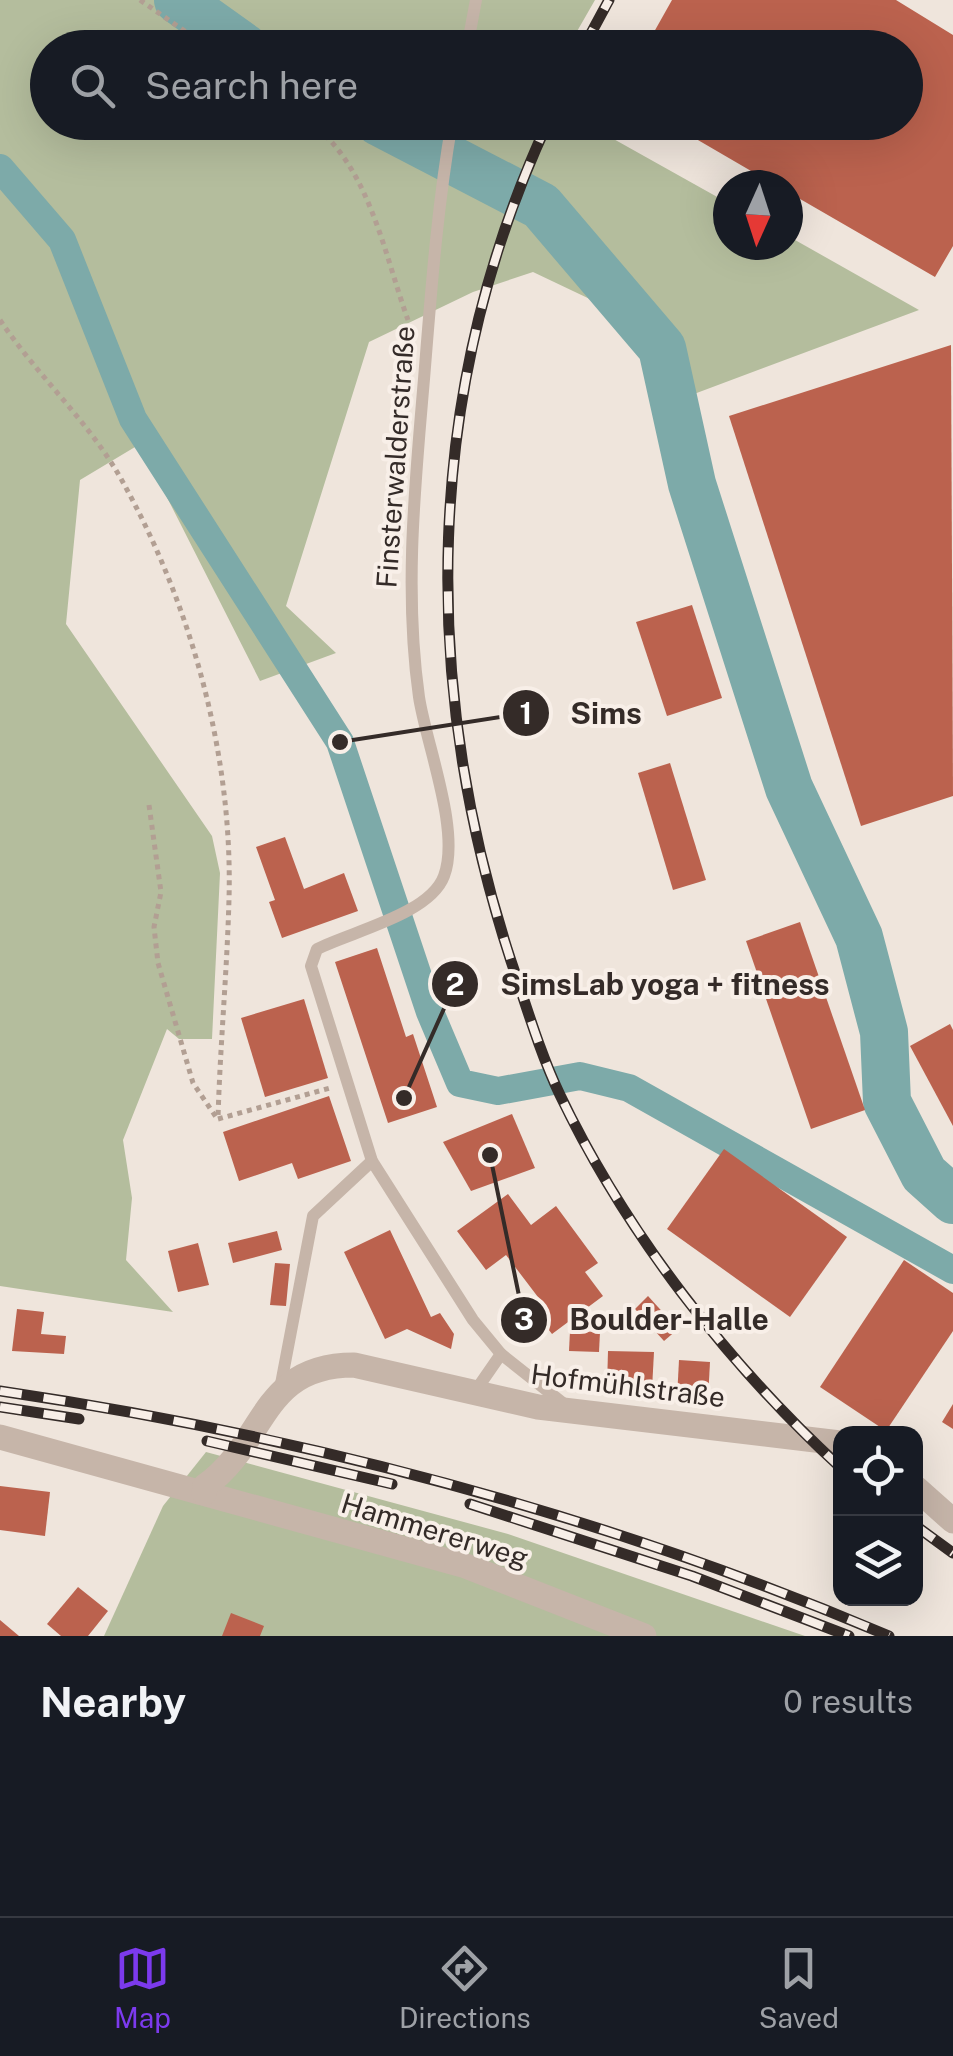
<!DOCTYPE html>
<meta charset="utf-8">
<style>
:root{--surface:#171b24;--page:#242831;--text:#f1f3f6;--muted:#9ea1a6;--line:#363941;--accent:#7c3aed}
body{margin:0;font-family:"Public Sans",sans-serif;background:var(--page);color:var(--text)}
.controls{position:absolute;right:30px;bottom:30px;display:grid;overflow:hidden;border-radius:20px;box-shadow:0 10px 40px #0002}
.controls button{width:90px;height:90px;display:grid;place-items:center;padding:0;border:0;border-bottom:2px solid var(--line);background:var(--surface);color:var(--text);font:50px sans-serif}
.compass{position:absolute;left:713px;top:170px;width:90px;height:90px;border-radius:50%;background:var(--surface);box-shadow:0 10px 40px #0002;rotate:183deg}
.list{margin:0;padding:0;list-style:none}
h2{display:flex;justify-content:space-between;align-items:center;height:130px;margin:0;padding:0 40px;font-size:42px}
h2 small{font-size:32px;font-weight:400;color:var(--muted)}
.icon{flex:none;width:55px;height:55px;fill:none;stroke:currentColor;stroke-width:2;stroke-linecap:round;stroke-linejoin:round}
.map{position:relative;flex:none;width:953px;height:1636px;overflow:hidden}
.search{position:absolute;background:var(--surface);box-shadow:0 10px 40px #0002;left:30px;right:30px;top:30px;height:110px;display:flex;align-items:center;gap:25px;box-sizing:border-box;padding:0 35px;border-radius:55px;color:var(--muted);font-size:38px}
.sheet{height:280px;background:var(--surface)}
nav{display:flex;justify-content:space-around;align-items:center;box-sizing:border-box;height:140px;border-top:2px solid var(--line);background:var(--surface);font-size:28px;color:var(--muted)}
nav a{display:grid;justify-items:center;gap:5px}
nav .on{color:var(--accent)}
.map>svg:first-child{display:block}
.green{fill:#b4bd9d}
.lines{fill:none;stroke-linecap:round;stroke-linejoin:round}
.canal{stroke:#7daaa9;stroke-width:28}
.river{stroke:#7daaa9;stroke-width:48}
.building{fill:#bb624e}
.path{stroke:#b29f93;stroke-width:5;stroke-dasharray:5 5;stroke-linecap:butt}
.lane{stroke:#c6b5a9;stroke-width:12}
.street{stroke:#c6b5a9;stroke-width:25}
.rail-casing{stroke:#342b28;stroke-width:11}
.rail{stroke:#f8efe8;stroke-width:8;stroke-dasharray:22;stroke-linecap:butt}
.labels{text-anchor:middle;dominant-baseline:central;stroke-width:8;stroke-linejoin:round;paint-order:stroke}
.street-label{font-size:28px;fill:#342b28;stroke:#f8efe8}
.leader{fill:none;stroke:#342b28;stroke-width:4}
.callout-dot{fill:#342b28;stroke:#f8efe8;stroke-width:4}
.mark-label{font-size:30px;text-anchor:middle;font-weight:bold;fill:#fff}
.callout-label{font-size:30px;text-anchor:middle;font-weight:bold;fill:#342b28;stroke:#f8efe8;stroke-width:8;stroke-linejoin:round;paint-order:stroke}
</style>
<div class="map">
<svg width="953" height="1636" viewBox="0 0 953 1636">
<rect width="100%" height="100%" fill="#efe5dc"/>
<!-- green -->
<g class="green">
<polygon points="0,0 595,0 568,47 48,48 48,122 527,122 523,131 545,139 555,123 585,123 728,203 728,245 788,245 788,236 919,310 694,394 594,301 533,272 473,292 369,342 286,606 336,653 260,681 140,444 80,480 66,624 212,836 220,873 212,1039 179,1039 167,1029 123,1140 132,1198 126,1260 173,1312 0,1286"/>
<polygon points="206,1452 508,1534 805,1636 104,1636 163,1506"/>
</g>
<g class="lines">
<!-- canal -->
<polyline class="canal" points="0,168 62,240 133,419 340,742 430,1012 460,1083 498,1091 580,1076 629,1088 953,1270"/>
<!-- river -->
<g class="river">
<polyline points="178,0 245,48"/>
<polyline points="379,122 541,206 662,348 692,484 789,788 859,937 884,1032 887,1102 924,1174 953,1200"/>
</g>
</g>
<!-- building -->
<g class="building">
<polygon points="672,0 896,0 953,35 953,246 935,277 788,192 788,185 775,185 667,122 906,122 906,48 645,48"/>
<polygon points="951,345 953,796 861,826 729,416"/>
<polygon points="692,605 722,698 667,716 636,622"/>
<polygon points="670,763 706,880 673,890 638,773"/>
<polygon points="285,837 304,889 344,873 358,911 282,938 269,902 275,900 256,847"/>
<polygon points="800,922 865,1110 811,1129 746,941"/>
<polygon points="377,948 406,1037 413,1034 437,1107 388,1123 335,962"/>
<polygon points="304,999 328,1078 265,1097 241,1018"/>
<polygon points="950,1024 953,1030 953,1126 910,1046"/>
<polygon points="329,1096 351,1161 298,1179 292,1163 239,1181 223,1132"/>
<polygon points="512,1114 535,1168 471,1191 443,1142"/>
<polygon points="724,1149 847,1237 790,1317 667,1229"/>
<polygon points="508,1194 531,1225 556,1206 598,1263 585,1272 603,1296 552,1334 532,1308 541,1301 506,1255 486,1270 457,1231"/>
<polygon points="390,1230 431,1317 440,1313 454,1334 451,1349 407,1329 385,1339 344,1252"/>
<polygon points="277,1231 282,1250 233,1263 228,1243"/>
<polygon points="198,1243 209,1285 178,1292 168,1251"/>
<polygon points="904,1260 953,1293 953,1331 886,1431 820,1387"/>
<polygon points="275,1263 290,1264 286,1306 270,1305"/>
<polygon points="648,1296 678,1329 664,1341 635,1309"/>
<polygon points="17,1309 44,1312 41,1334 66,1336 64,1354 12,1351"/>
<polygon points="570,1331 600,1332 599,1352 569,1351"/>
<polygon points="608,1351 654,1352 652,1389 607,1387"/>
<polygon points="679,1360 710,1362 708,1399 677,1398"/>
<polygon points="953,1404 953,1429 942,1422"/>
<polygon points="0,1486 50,1492 45,1536 0,1530"/>
<polygon points="78,1587 108,1611 88,1636 61,1636 47,1624"/>
<polygon points="231,1613 264,1626 260,1636 222,1636"/>
<polygon points="0,1620 19,1636 0,1636"/>
</g>
<g class="lines">
<!-- path -->
<g class="path">
<polyline points="140,0 209,48"/>
<path d="M310 122C370 167 384 254 408 320"/>
<path d="M0 320C36 374 88 421 120 477 191 603 233 755 229 899 227 973 220 1046 218 1119"/>
<polyline points="149,805 161,892 154,927 158,963 193,1083 216,1117"/>
<polyline points="218,1119 330,1088"/>
</g>
<!-- lane -->
<g class="lane">
<polyline points="467,48 476,0"/>
<path d="M452 122C437 208 431 293 424 379 415 485 404 591 419 697 426 744 461 831 444 876 430 914 353 931 317 949L311 966 372 1161 473 1320 501 1354 564 1404"/>
<polyline points="280,1389 313,1216 372,1161"/>
<polyline points="474,1393 501,1354"/>
</g>
<!-- street -->
<g class="street">
<polyline points="0,1437 466,1566 644,1636"/>
<polyline points="916,1488 953,1521"/>
<path d="M204 1493 205 1486C267 1442 260 1365 354 1365L538 1407 840 1443"/>
</g>
<defs>
<g id="rail">
<polyline points="583,48 609,0"/>
<path d="M548 122C423 391 420 683 511 961 526 1005 540 1053 560 1095 626 1233 728 1364 840 1467"/>
<path d="M0 1391C306 1436 604 1515 889 1636"/>
<polyline points="0,1407 79,1419"/>
<polyline points="207,1441 392,1484"/>
<polyline points="470,1504 692,1576 849,1636"/>
<polyline points="916,1526 953,1553"/>
</g>
</defs>
<!-- rail casing -->
<use href="#rail" class="rail-casing"/>
<!-- rail -->
<use href="#rail" class="rail"/>
</g>
<g class="labels">
<!-- street labels -->
<g class="street-label">
<text transform="translate(395 457) rotate(-86)">Finsterwalderstraße</text>
<text transform="translate(628 1385) rotate(7)">Hofmühlstraße</text>
<text transform="translate(435 1530) rotate(17)">Hammererweg</text>
</g>
</g>
<!-- callouts -->
<path class="leader" d="M340 742L526 713M404 1098L455 984M490 1155L524 1320"/>
<g class="callout-dot">
<circle cx="340" cy="742" r="10"/>
<circle cx="404" cy="1098" r="10"/>
<circle cx="490" cy="1155" r="10"/>
<circle cx="526" cy="713" r="25"/>
<circle cx="455" cy="984" r="25"/>
<circle cx="524" cy="1320" r="25"/>
</g>
<g class="mark-label">
<text x="526" y="724">1</text>
<text x="455" y="995">2</text>
<text x="524" y="1330">3</text>
</g>
<g class="callout-label">
<text x="606" y="724">Sims</text>
<text x="665" y="995">SimsLab yoga + fitness</text>
<text x="669" y="1330">Boulder-Halle</text>
</g>
</svg>
<div class="controls">
<button><svg class="icon" aria-label="locate" viewBox="0 0 24 24"><circle cx="12" cy="12" r="6"/><path d="M12 2v4M12 18v4M2 12h4M18 12h4"/></svg></button>
<button><svg class="icon" aria-label="layers" viewBox="0 0 24 24"><path d="M12 4l9 5-9 5-9-5zM3 14l9 5 9-5"/></svg></button>
</div>
<svg class="compass" viewBox="-18 -18 36 36"><path d="M0-13l5 13h-10z" fill="#e53935"/><path d="M0 13l5-13h-10z" fill="#9ea1a6"/></svg>
<div class="search"><svg class="icon" aria-label="search" viewBox="0 0 24 24"><circle cx="10" cy="10" r="6"/><path d="M15 15l6 6"/></svg>Search here</div>
</div>
<section class="sheet">
<h2>Nearby<small>0 results</small></h2>
<ul class="list">
</ul>
</section>
<nav>
<a class="on"><svg class="icon" aria-label="map" viewBox="0 0 24 24"><path d="M3 6l6-2 6 2 6-2v14l-6 2-6-2-6 2zM9 4v14M15 6v14"/></svg>Map</a>
<a><svg class="icon" aria-label="directions" viewBox="0 0 24 24"><path d="M12 3l9 9-9 9-9-9zM9 14v-3h6M13 9l2 2-2 2"/></svg>Directions</a>
<a><svg class="icon" aria-label="saved" viewBox="0 0 24 24"><path d="M7 4h10v16l-5-4-5 4z"/></svg>Saved</a>
</nav>
